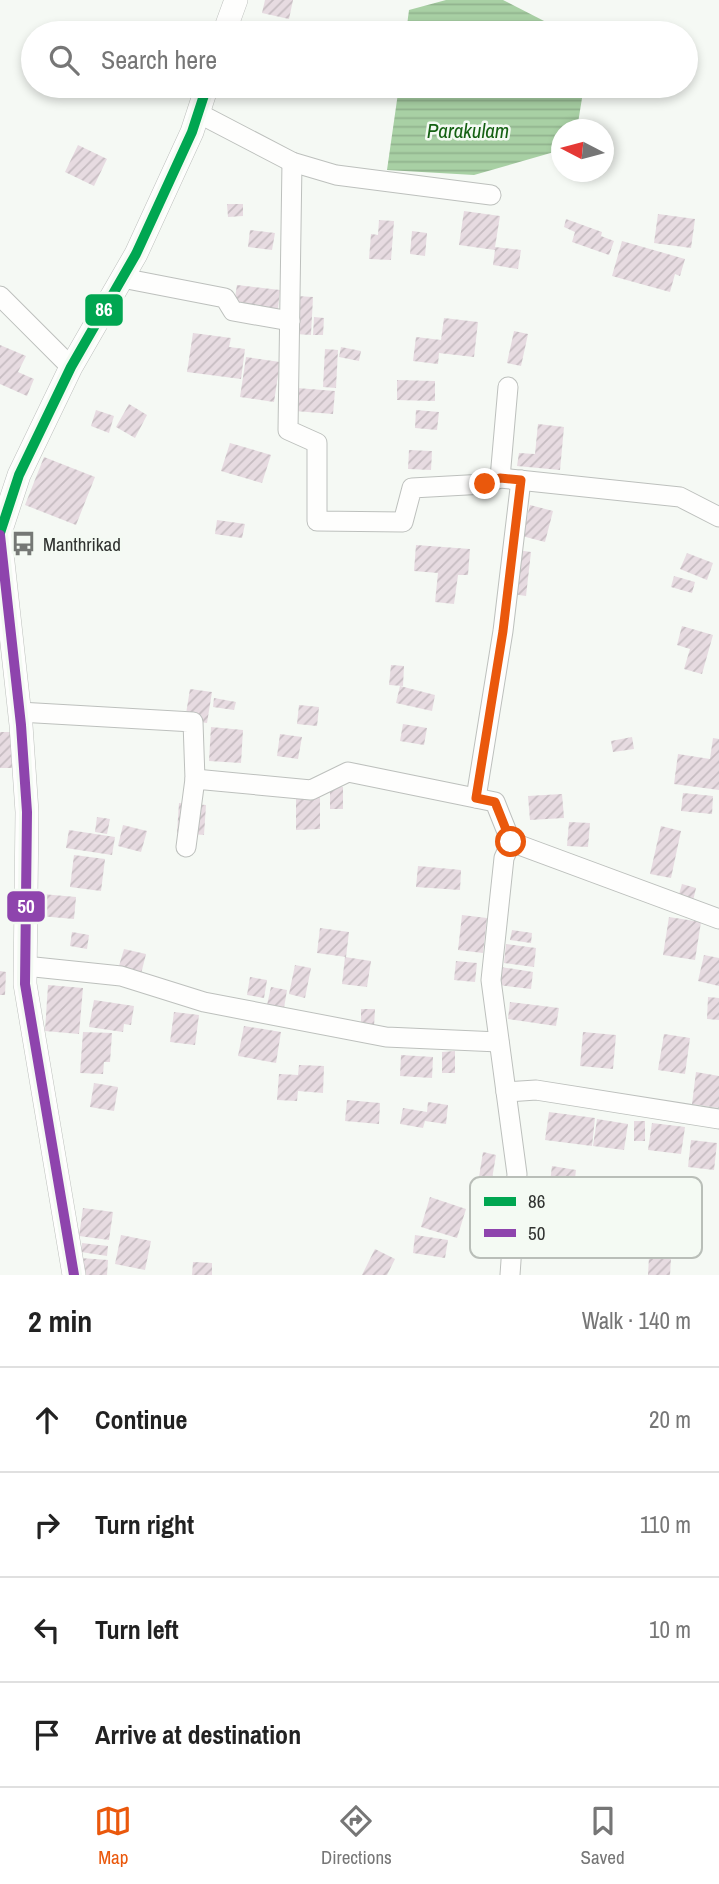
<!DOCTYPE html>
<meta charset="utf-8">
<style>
:root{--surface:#fff;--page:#f6f6f6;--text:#222;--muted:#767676;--line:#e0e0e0;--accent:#ea580c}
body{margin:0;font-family:"Archivo Narrow",sans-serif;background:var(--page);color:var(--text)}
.compass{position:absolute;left:551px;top:119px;width:63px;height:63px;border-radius:50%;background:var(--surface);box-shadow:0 4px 10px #0003;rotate:276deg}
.stop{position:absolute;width:21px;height:21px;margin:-16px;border:5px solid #ea580c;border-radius:50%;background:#fff}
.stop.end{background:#ea580c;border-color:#fff;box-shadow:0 2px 7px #0008}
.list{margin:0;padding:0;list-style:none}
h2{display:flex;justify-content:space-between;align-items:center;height:91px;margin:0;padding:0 28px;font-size:30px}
h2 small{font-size:23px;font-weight:400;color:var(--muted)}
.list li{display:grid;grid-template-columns:46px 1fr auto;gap:21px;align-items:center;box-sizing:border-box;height:105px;padding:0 28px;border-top:2px solid var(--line)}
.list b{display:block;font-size:26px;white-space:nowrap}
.list em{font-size:23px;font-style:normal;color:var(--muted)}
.icon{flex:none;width:38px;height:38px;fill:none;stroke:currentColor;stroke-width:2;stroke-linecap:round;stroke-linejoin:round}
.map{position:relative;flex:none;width:719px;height:1275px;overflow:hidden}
.search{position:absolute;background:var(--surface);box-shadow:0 4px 10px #0003;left:21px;right:21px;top:21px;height:77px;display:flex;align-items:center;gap:18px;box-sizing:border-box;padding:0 24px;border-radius:38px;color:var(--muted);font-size:26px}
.sheet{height:511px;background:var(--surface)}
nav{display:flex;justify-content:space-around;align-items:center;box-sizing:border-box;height:98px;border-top:2px solid var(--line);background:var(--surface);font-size:19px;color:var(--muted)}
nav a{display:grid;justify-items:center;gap:4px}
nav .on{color:var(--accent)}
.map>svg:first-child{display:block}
.water{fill:url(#water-rules)}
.building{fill:url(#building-hatch)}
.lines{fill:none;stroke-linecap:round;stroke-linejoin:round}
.minor-casing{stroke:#bdc0bd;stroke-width:21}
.tertiary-casing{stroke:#bdc0bd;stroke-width:24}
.minor{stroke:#fefefd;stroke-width:19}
.tertiary{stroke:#fefefd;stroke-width:23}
.bus-1-casing{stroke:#f4faf3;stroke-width:16}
.bus-2-casing{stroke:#f4faf3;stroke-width:16}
.bus-1{stroke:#00a651;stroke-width:10}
.bus-2{stroke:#8e44ad;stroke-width:10}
.route{stroke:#ea580c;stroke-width:9}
.labels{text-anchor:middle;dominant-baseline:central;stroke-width:5;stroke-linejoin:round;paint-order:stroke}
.poi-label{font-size:19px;fill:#303230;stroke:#f4faf3;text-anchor:start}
.water-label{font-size:21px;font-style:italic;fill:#156113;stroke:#f4faf3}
.key{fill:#f4faf3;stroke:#b9beb8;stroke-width:2}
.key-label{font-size:19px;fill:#303230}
.line-badge{stroke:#f4faf3;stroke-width:2.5}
.badge-label{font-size:19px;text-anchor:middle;font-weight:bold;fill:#fff}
</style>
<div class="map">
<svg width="719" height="1275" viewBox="0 0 719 1275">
<defs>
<pattern id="water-rules" width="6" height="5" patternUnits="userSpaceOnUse" patternTransform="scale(1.75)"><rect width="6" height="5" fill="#a8d0a4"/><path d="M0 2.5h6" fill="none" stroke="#91b38e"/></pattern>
<pattern id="building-hatch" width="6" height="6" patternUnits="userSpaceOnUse" patternTransform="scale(1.75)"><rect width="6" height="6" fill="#e7dbe1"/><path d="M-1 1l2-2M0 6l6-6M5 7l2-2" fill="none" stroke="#c6bcc1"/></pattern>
</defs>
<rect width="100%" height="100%" fill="#f5f9f4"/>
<!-- water -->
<g class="water">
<polygon points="446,0 503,0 548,23 557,33 406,33 409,10"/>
<polygon points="399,86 584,86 577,129 562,130 561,150 474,175 387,170"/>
</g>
<!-- building -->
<g class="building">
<polygon points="265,0 293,0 289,19 262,13"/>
<polygon points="288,22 290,33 264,33 263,25"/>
<polygon points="78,145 107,159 94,186 65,172"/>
<polygon points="227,204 243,204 243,216 228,217"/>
<polygon points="464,211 500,216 495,247 521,250 518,269 493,265 495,250 459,245"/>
<polygon points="658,214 695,219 691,248 654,243"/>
<polygon points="566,219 602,232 601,236 614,241 609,255 572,242 575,232 564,227"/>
<polygon points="379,220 394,221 391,260 369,259 371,234 378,235"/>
<polygon points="250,230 275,233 272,250 248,247"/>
<polygon points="412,231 427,233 425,256 410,254"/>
<polygon points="622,241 685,259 680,276 675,274 670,292 612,276"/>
<polygon points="237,285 280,290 278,309 234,304"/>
<polygon points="297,296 313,297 311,335 295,334"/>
<polygon points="314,317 324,318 323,335 313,335"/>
<polygon points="444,318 478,322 474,357 439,353 438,364 413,361 416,337 441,340"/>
<polygon points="514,331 528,334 521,366 507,363"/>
<polygon points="193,333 231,338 229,347 245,349 241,379 187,372"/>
<polygon points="0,345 26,356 18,372 34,379 27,396 0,384"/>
<polygon points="341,347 361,351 359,361 339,357"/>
<polygon points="325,349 338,350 336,388 323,387"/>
<polygon points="246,357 280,362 274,402 240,397"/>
<polygon points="397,380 435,381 435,401 397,400"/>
<polygon points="297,388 335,391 333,414 295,411"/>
<polygon points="129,404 147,415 135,438 116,427"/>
<polygon points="96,410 114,416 109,433 91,426"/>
<polygon points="416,410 439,412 437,430 415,428"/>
<polygon points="538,424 564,427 560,470 517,466 519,453 535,454"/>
<polygon points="230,443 271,455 262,483 221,471"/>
<polygon points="409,450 432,451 431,470 408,469"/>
<polygon points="44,457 95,477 76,525 25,505"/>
<polygon points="530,505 553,511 545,542 522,536"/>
<polygon points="217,520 245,524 242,538 215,534"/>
<polygon points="416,545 470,549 468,575 458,575 454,604 435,602 438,573 414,571"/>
<polygon points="510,549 531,552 526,596 504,593"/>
<polygon points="687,553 713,563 707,580 680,569"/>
<polygon points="674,576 695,582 692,593 671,587"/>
<polygon points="682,626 713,635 702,674 684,669 690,649 677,645"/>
<polygon points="391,665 404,666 403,686 389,685"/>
<polygon points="400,686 435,695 432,711 396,703"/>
<polygon points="190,689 212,692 207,723 185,720"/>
<polygon points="214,698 236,702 234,710 213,707"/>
<polygon points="299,705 319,707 317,726 297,724"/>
<polygon points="403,724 427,728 424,745 400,741"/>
<polygon points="211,727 243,730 241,763 209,761"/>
<rect x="0" y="732" width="14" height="36"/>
<polygon points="280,734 302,737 298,759 277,756"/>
<polygon points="632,737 634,749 613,752 611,741"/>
<polygon points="713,738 719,739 719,790 674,784 678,754 710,759"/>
<polygon points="296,786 320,786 320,829 296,830"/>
<rect x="330" y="787" width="13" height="22"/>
<polygon points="683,793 713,796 712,814 681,811"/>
<polygon points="562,794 564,818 530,820 528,796"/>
<polygon points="179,803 206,805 204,835 177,833"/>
<polygon points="97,817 110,819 107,834 95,832"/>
<polygon points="569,822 590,823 588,847 567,846"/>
<polygon points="123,825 147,831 141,852 118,846"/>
<polygon points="661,826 681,831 671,878 650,874"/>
<polygon points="69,830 115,837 112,855 66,848"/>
<polygon points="74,855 105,859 101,891 70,887"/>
<polygon points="418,866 461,870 460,890 416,887"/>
<polygon points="682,884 696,888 693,901 678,898"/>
<polygon points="42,894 76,897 74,919 40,916"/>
<polygon points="462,915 487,918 483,953 458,950"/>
<polygon points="669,917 701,922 695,960 663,955"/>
<polygon points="320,928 349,932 346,957 317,953"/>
<polygon points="512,930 532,933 531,943 510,940"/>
<polygon points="72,932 89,935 87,949 70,946"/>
<polygon points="506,944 536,948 534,967 504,963"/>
<polygon points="124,949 146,954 139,982 116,976"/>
<polygon points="704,955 719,958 719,986 698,981"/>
<polygon points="345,957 371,961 367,987 342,984"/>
<polygon points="456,961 477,963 475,982 454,980"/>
<polygon points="295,965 311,968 305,998 289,994"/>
<polygon points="501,967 533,972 531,989 499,985"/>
<polygon points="0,971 6,972 5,995 0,995"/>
<polygon points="250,977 267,980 264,998 247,995"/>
<polygon points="48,985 83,988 79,1034 45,1031"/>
<polygon points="271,987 287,990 284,1008 267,1005"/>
<polygon points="708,997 719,998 719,1020 707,1019"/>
<polygon points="94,1000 134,1006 131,1025 124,1024 123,1032 89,1027"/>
<polygon points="510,1002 559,1008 556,1026 508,1019"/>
<polygon points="361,1009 375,1009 374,1027 361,1026"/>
<polygon points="174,1012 199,1015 195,1045 170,1042"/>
<polygon points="244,1026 281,1032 276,1063 238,1056"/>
<polygon points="83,1032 112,1033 110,1062 104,1062 103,1074 80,1073"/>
<polygon points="583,1032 616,1035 613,1069 580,1066"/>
<polygon points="664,1034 690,1038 685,1074 658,1070"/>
<polygon points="455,1051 455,1073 442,1073 442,1052"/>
<polygon points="401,1055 433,1057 432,1078 400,1076"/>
<polygon points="299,1065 324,1066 323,1093 298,1091 297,1101 277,1100 279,1074 298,1075"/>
<polygon points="696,1072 719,1076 719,1108 692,1104"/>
<polygon points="94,1083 118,1087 114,1111 90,1107"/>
<polygon points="347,1100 380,1103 379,1124 345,1121"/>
<polygon points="428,1102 448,1105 446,1124 425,1121 423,1128 400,1124 403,1108 427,1112"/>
<polygon points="549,1112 595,1118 592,1146 545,1140"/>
<polygon points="597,1119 628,1124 624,1150 593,1146"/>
<rect x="634" y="1121" width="11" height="20"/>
<polygon points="652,1123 685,1127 681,1154 648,1150"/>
<polygon points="691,1140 717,1143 714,1170 688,1167"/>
<polygon points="483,1152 496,1155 492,1179 479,1177"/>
<polygon points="552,1166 576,1170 573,1195 549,1191"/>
<polygon points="430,1197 466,1209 457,1238 421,1227"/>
<polygon points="83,1208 113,1212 109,1240 79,1236"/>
<polygon points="121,1235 151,1241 145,1270 115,1264"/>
<polygon points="415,1235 448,1240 445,1258 413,1253"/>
<polygon points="82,1243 108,1246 107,1256 81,1252"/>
<polygon points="375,1249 395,1259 387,1275 362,1275"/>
<polygon points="649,1257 671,1258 670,1275 648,1275"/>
<polygon points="80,1258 108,1260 107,1275 79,1275"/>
<polygon points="193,1262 212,1263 212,1275 192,1275"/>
</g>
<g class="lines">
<defs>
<g id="minor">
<polyline points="198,113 292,162 336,175 491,195"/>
<polyline points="292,162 288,430 317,443 317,521 403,522 412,488 485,484 500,478 680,497 719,517"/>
<polyline points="122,278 225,298 233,311 290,321"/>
<polyline points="0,296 71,367"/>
<polyline points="500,478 508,387"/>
<polyline points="19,712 193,722 195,779"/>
<polyline points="476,798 503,631 521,480"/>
<polyline points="186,847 195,779 311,790 348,772 495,802 511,842"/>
<polyline points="25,966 121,976 204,1002 386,1037 499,1042"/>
<polyline points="506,1092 536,1090 719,1119"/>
<polyline points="510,1275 517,1174 491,980 504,858 511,842 719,919"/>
</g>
<g id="tertiary">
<polyline points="224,33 236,0"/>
<polyline points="0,533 19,475 71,367 136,254 192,132 207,86"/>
<polyline points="0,535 21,725 27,812 25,984 74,1275"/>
</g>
</defs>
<!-- minor casing -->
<use href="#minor" class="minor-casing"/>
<!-- tertiary casing -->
<use href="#tertiary" class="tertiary-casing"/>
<!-- minor -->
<use href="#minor" class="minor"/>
<!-- tertiary -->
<use href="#tertiary" class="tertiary"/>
<defs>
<polyline id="bus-1" points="0,533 19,475 71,367 136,254 192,132 207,86"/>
<polyline id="bus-2" points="0,535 21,725 27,812 25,984 74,1275"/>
</defs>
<!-- bus-1 casing -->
<use href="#bus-1" class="bus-1-casing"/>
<!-- bus-2 casing -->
<use href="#bus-2" class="bus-2-casing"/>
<!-- bus-1 -->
<use href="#bus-1" class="bus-1"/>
<!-- bus-2 -->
<use href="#bus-2" class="bus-2"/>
</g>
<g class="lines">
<!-- route -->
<polyline class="route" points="485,484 500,478 521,480 503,631 476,798 495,802 511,842"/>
</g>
<!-- icons -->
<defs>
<symbol id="bus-bare" viewBox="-9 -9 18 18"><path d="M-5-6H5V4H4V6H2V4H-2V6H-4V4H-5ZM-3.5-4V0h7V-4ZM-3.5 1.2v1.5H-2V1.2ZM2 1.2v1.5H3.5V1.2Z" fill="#757875" stroke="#f4faf3" stroke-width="2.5" paint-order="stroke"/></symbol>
</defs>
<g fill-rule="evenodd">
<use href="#bus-bare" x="6" y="526" width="35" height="35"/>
</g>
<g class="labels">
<!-- poi labels -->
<g class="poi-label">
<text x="43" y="544">Manthrikad</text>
</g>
<!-- water labels -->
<g class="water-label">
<text x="468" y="130">Parakulam</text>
</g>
</g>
<!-- legend -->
<rect x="470" y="1177" width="232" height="81" rx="10" class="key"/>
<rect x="484" y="1197" width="32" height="9" fill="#00a651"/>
<rect x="484" y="1229" width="32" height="8" fill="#8e44ad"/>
<g class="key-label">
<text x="528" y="1208">86</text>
<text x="528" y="1240">50</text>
</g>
<g class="line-badge">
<rect x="84" y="293" width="40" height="34" rx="7" fill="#00a651"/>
<rect x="6" y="890" width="40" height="33" rx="7" fill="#8e44ad"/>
</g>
<g class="badge-label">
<text x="104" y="316">86</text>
<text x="26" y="913">50</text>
</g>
</svg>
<svg class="compass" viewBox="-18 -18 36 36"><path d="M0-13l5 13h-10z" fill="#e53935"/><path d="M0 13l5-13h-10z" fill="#767676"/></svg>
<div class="stop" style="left:511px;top:842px"></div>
<div class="stop end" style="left:485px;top:484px"></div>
<div class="search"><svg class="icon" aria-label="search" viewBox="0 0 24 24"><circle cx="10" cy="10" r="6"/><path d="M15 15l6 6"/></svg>Search here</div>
</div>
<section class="sheet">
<h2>2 min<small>Walk · 140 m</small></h2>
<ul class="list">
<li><svg class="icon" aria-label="ahead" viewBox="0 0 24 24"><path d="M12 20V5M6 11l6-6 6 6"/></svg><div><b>Continue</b></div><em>20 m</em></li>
<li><svg class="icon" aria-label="right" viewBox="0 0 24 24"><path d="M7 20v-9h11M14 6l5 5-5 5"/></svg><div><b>Turn right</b></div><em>110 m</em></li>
<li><svg class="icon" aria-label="left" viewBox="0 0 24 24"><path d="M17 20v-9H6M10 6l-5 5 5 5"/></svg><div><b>Turn left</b></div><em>10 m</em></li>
<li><svg class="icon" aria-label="arrive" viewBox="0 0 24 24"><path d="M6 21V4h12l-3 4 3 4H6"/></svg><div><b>Arrive at destination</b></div></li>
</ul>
</section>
<nav>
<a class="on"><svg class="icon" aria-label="map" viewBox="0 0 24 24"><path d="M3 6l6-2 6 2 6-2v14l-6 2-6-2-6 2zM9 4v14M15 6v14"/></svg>Map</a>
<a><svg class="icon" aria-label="directions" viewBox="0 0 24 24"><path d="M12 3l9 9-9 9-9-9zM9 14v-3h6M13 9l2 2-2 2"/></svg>Directions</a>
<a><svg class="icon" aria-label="saved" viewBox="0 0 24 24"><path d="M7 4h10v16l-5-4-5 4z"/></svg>Saved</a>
</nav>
